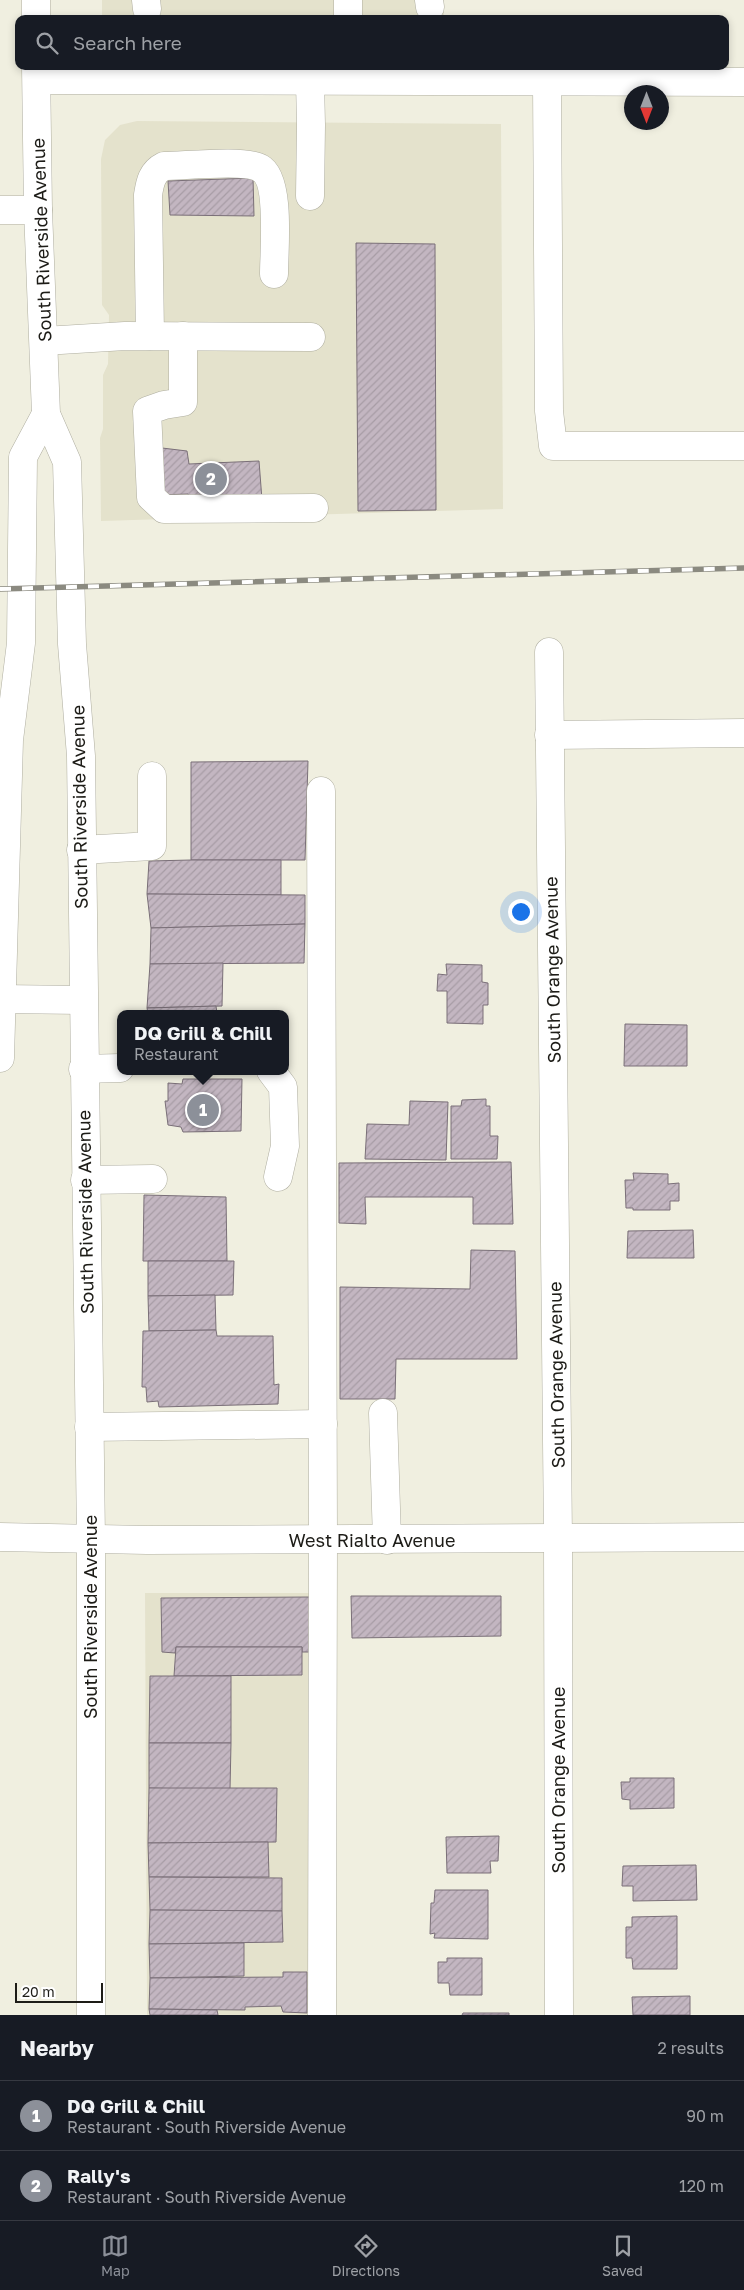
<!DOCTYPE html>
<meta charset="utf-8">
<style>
:root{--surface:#171b24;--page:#20242c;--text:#f1f3f6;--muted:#9ea1a6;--line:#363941;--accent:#8c9099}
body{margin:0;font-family:"Golos Text",sans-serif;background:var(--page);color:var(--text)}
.compass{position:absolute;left:624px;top:85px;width:45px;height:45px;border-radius:50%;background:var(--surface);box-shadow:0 2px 8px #0003;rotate:180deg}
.scale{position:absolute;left:15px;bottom:12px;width:88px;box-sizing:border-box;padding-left:5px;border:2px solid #1d1c17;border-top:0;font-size:14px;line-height:18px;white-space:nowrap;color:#1d1c17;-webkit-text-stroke:4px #fff;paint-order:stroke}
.you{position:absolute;left:520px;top:911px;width:18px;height:18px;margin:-12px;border:4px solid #fff;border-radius:50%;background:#1a73e8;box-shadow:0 0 0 8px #1a73e833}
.badge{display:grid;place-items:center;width:32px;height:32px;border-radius:50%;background:var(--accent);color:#fff;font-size:16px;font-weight:700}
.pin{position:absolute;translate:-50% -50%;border:2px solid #fff;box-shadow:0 1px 5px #0006}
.popup{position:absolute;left:117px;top:1010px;width:172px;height:65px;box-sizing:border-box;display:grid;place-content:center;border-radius:10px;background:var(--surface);filter:drop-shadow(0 1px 4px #0005);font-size:16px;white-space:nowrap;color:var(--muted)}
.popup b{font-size:19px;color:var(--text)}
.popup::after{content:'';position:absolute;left:50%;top:100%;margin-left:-10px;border:10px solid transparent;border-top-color:var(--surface)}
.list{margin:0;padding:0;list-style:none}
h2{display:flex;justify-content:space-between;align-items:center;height:65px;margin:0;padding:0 20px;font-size:21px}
h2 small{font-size:16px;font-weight:400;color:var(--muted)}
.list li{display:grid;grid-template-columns:32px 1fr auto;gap:15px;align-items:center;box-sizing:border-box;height:70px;padding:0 20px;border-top:1px solid var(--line)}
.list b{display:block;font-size:19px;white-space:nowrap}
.list p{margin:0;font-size:16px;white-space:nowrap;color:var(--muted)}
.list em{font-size:16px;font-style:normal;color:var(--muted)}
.icon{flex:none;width:28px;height:28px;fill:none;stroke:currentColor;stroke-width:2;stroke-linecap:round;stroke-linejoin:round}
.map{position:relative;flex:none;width:744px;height:2015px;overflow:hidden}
.search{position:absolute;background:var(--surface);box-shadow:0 2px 8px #0003;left:15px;right:15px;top:15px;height:55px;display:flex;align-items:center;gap:12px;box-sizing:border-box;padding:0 18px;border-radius:10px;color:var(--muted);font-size:19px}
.sheet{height:205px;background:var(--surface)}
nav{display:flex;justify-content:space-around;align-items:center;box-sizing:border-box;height:70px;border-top:1px solid var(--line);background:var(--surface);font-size:14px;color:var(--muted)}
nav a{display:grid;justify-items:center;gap:2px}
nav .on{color:var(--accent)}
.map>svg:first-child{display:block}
.built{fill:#e4e2cc}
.building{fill:url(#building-hatch);stroke:#7a6f78}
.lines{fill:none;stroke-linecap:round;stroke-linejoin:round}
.minor-casing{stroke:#afaea0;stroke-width:29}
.major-casing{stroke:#afaea0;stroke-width:29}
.minor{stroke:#fff;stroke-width:28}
.major{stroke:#fff;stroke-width:28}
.rail-casing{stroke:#8b8a80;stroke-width:5.5}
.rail{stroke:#fff;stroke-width:4;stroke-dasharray:11;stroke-linecap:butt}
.labels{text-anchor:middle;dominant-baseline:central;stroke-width:5;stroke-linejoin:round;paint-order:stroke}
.street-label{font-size:18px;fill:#1d1c17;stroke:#fff}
</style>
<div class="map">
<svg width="744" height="2015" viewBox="0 0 744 2015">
<defs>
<pattern id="building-hatch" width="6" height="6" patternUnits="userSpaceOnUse" patternTransform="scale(1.25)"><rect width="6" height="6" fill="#c3b6c1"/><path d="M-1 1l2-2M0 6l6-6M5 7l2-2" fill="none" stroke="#a79ca5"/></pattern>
</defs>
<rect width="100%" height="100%" fill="#f0efe0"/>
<!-- built -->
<g class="built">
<rect x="102" y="0" width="342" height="19"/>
<polygon points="137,121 501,124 503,509 101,521 100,438 103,429 103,375 108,364 109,315 102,305 101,159 105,140 120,125"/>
<polygon points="145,1593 311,1593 314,2015 147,2015"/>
</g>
<!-- building -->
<g class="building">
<polygon points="253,178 254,216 170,215 168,181"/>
<polygon points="356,243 435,244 436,510 358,511"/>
<polygon points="162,448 187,451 189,464 259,461 262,500 190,501 188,494 161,495"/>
<polygon points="308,761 305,860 191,860 191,762"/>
<polygon points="191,860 281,860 281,895 147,894 149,861"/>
<polygon points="147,894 305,895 305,924 151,928"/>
<polygon points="305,924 304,963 150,964 151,928"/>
<polygon points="223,963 222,1006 147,1008 150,964"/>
<polygon points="446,964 482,965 482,982 488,983 488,1005 483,1005 483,1024 447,1023 447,991 437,991 438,974 447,975"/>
<polygon points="216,1006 217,1014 148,1014 147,1008"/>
<polygon points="625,1024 687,1025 687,1066 624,1066"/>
<polygon points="183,1079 242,1079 241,1131 183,1132 181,1127 168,1125 165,1101 168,1101 168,1083 182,1084"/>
<polygon points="486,1099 486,1106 490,1106 490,1136 498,1136 497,1159 451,1159 451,1106 461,1106 462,1100"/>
<polygon points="410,1101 448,1102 446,1160 365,1159 367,1124 409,1125"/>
<polygon points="511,1162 513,1224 473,1224 473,1197 365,1197 366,1224 339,1223 339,1163"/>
<polygon points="633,1173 668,1174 668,1184 679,1183 679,1201 670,1201 670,1210 633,1210 633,1208 626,1208 625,1180 634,1180"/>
<polygon points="144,1195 226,1197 227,1261 143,1261"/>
<polygon points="693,1230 694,1258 627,1258 628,1231"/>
<polygon points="471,1250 515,1251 517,1359 396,1359 395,1399 340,1399 340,1287 470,1289"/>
<polygon points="148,1261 234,1261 233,1295 148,1296"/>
<polygon points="215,1295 216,1330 149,1331 148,1296"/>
<polygon points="216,1330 217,1336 273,1336 274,1385 279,1384 278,1404 159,1407 158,1401 147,1402 146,1387 142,1387 143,1331"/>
<polygon points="351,1596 501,1596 501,1636 352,1638"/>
<polygon points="310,1597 309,1652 302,1652 302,1647 176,1647 175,1653 162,1652 161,1598"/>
<polygon points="176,1647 302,1647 302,1675 174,1676"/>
<polygon points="150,1676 231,1676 231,1743 149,1743"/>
<polygon points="149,1743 231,1743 230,1790 149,1788"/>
<polygon points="630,1778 674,1778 674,1808 630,1809 630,1800 622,1799 621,1782 630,1782"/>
<polygon points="149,1788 277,1788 276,1842 148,1843"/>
<polygon points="499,1836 498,1861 490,1861 491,1873 447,1873 446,1837"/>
<polygon points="268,1842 269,1877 149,1877 148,1843"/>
<polygon points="696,1865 697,1900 633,1901 633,1886 622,1886 623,1866"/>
<polygon points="149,1877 282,1878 282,1911 150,1910"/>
<polygon points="435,1890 488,1890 488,1939 434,1938 435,1933 430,1934 431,1903 434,1903"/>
<polygon points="150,1910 282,1911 283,1942 149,1944"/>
<polygon points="677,1916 677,1969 633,1969 632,1958 626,1958 626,1927 632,1927 632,1917"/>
<polygon points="244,1943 244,1976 150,1978 149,1944"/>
<polygon points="447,1958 482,1958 482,1995 450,1995 449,1983 438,1983 438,1962 447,1962"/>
<polygon points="283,1972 307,1972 307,2013 283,2012 281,2006 245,2007 245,2010 149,2009 150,1978 283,1977"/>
<polygon points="690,1996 690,2015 633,2015 632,1997"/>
<polygon points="149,2009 217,2010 218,2015 150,2015"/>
<polygon points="463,2013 509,2013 509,2015 462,2015"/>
</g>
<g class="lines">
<defs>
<g id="minor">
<polyline points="146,0 147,9"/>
<polyline points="429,0 430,7"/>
<polyline points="348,19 348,0"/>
<polyline points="37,80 744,82"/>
<polyline points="310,81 311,125 310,196"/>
<polyline points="547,81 549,411 553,446 744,446"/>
<polyline points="0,210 38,210"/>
<path d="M150 336 148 195C150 182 152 172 164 166 184 166 245 159 260 168 281 179 274 251 274 274"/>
<polyline points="183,336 183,402 164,405 147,411 151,497 164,509 314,508"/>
<polyline points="44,341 125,336 311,337"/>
<polyline points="549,652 558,1539 559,2015"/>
<polyline points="549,735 744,733"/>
<polyline points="321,791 323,1540 322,2015"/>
<polyline points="81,850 152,846 152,776"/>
<polyline points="0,999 82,1000"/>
<polyline points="83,1069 120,1068"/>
<polyline points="271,1071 283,1087 285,1146 278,1177"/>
<polyline points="85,1180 153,1179"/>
<polyline points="383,1413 387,1540"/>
<polyline points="89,1427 323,1424"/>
<polyline points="0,1537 147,1540 744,1537"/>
</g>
<g id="major">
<polyline points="36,0 36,19"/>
<polyline points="36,66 38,210 46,414 67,462 72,644 81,756 91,1540 91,2015"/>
<polyline points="0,1058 9,740 21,643 23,457 46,414"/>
</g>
</defs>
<!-- minor casing -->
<use href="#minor" class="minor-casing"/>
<!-- major casing -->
<use href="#major" class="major-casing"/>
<!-- minor -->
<use href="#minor" class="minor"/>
<!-- major -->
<use href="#major" class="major"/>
<defs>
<polyline id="rail" points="0,589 744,568"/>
</defs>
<!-- rail casing -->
<use href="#rail" class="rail-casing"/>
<!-- rail -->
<use href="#rail" class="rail"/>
</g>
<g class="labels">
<!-- street labels -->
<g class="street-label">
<text transform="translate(41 240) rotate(-92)">South Riverside Avenue</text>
<text transform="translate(79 807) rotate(-91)">South Riverside Avenue</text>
<text transform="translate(552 970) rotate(-91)">South Orange Avenue</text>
<text transform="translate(85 1212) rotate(-91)">South Riverside Avenue</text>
<text transform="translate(556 1375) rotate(-91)">South Orange Avenue</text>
<text x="372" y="1540">West Rialto Avenue</text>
<text transform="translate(90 1617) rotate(-90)">South Riverside Avenue</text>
<text transform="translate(558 1780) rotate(-90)">South Orange Avenue</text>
</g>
</g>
</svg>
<svg class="compass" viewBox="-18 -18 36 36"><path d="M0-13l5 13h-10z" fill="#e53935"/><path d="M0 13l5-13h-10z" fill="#9ea1a6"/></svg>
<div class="scale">20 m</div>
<div class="you"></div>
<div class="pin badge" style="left:203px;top:1110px">1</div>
<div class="popup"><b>DQ Grill &amp; Chill</b>Restaurant</div>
<div class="pin badge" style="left:211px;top:479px">2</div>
<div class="search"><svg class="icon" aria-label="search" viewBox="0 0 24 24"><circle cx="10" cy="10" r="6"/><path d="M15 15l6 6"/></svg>Search here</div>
</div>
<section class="sheet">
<h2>Nearby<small>2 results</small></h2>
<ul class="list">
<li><span class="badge">1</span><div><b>DQ Grill &amp; Chill</b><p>Restaurant · South Riverside Avenue</p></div><em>90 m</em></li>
<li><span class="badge">2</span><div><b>Rally's</b><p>Restaurant · South Riverside Avenue</p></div><em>120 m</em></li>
</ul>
</section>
<nav>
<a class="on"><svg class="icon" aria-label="map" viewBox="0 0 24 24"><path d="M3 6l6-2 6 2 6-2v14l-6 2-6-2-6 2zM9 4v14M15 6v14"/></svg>Map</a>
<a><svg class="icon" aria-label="directions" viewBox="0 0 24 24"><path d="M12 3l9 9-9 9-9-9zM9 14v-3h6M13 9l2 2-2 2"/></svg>Directions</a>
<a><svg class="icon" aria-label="saved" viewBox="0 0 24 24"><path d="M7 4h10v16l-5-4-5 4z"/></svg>Saved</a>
</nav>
